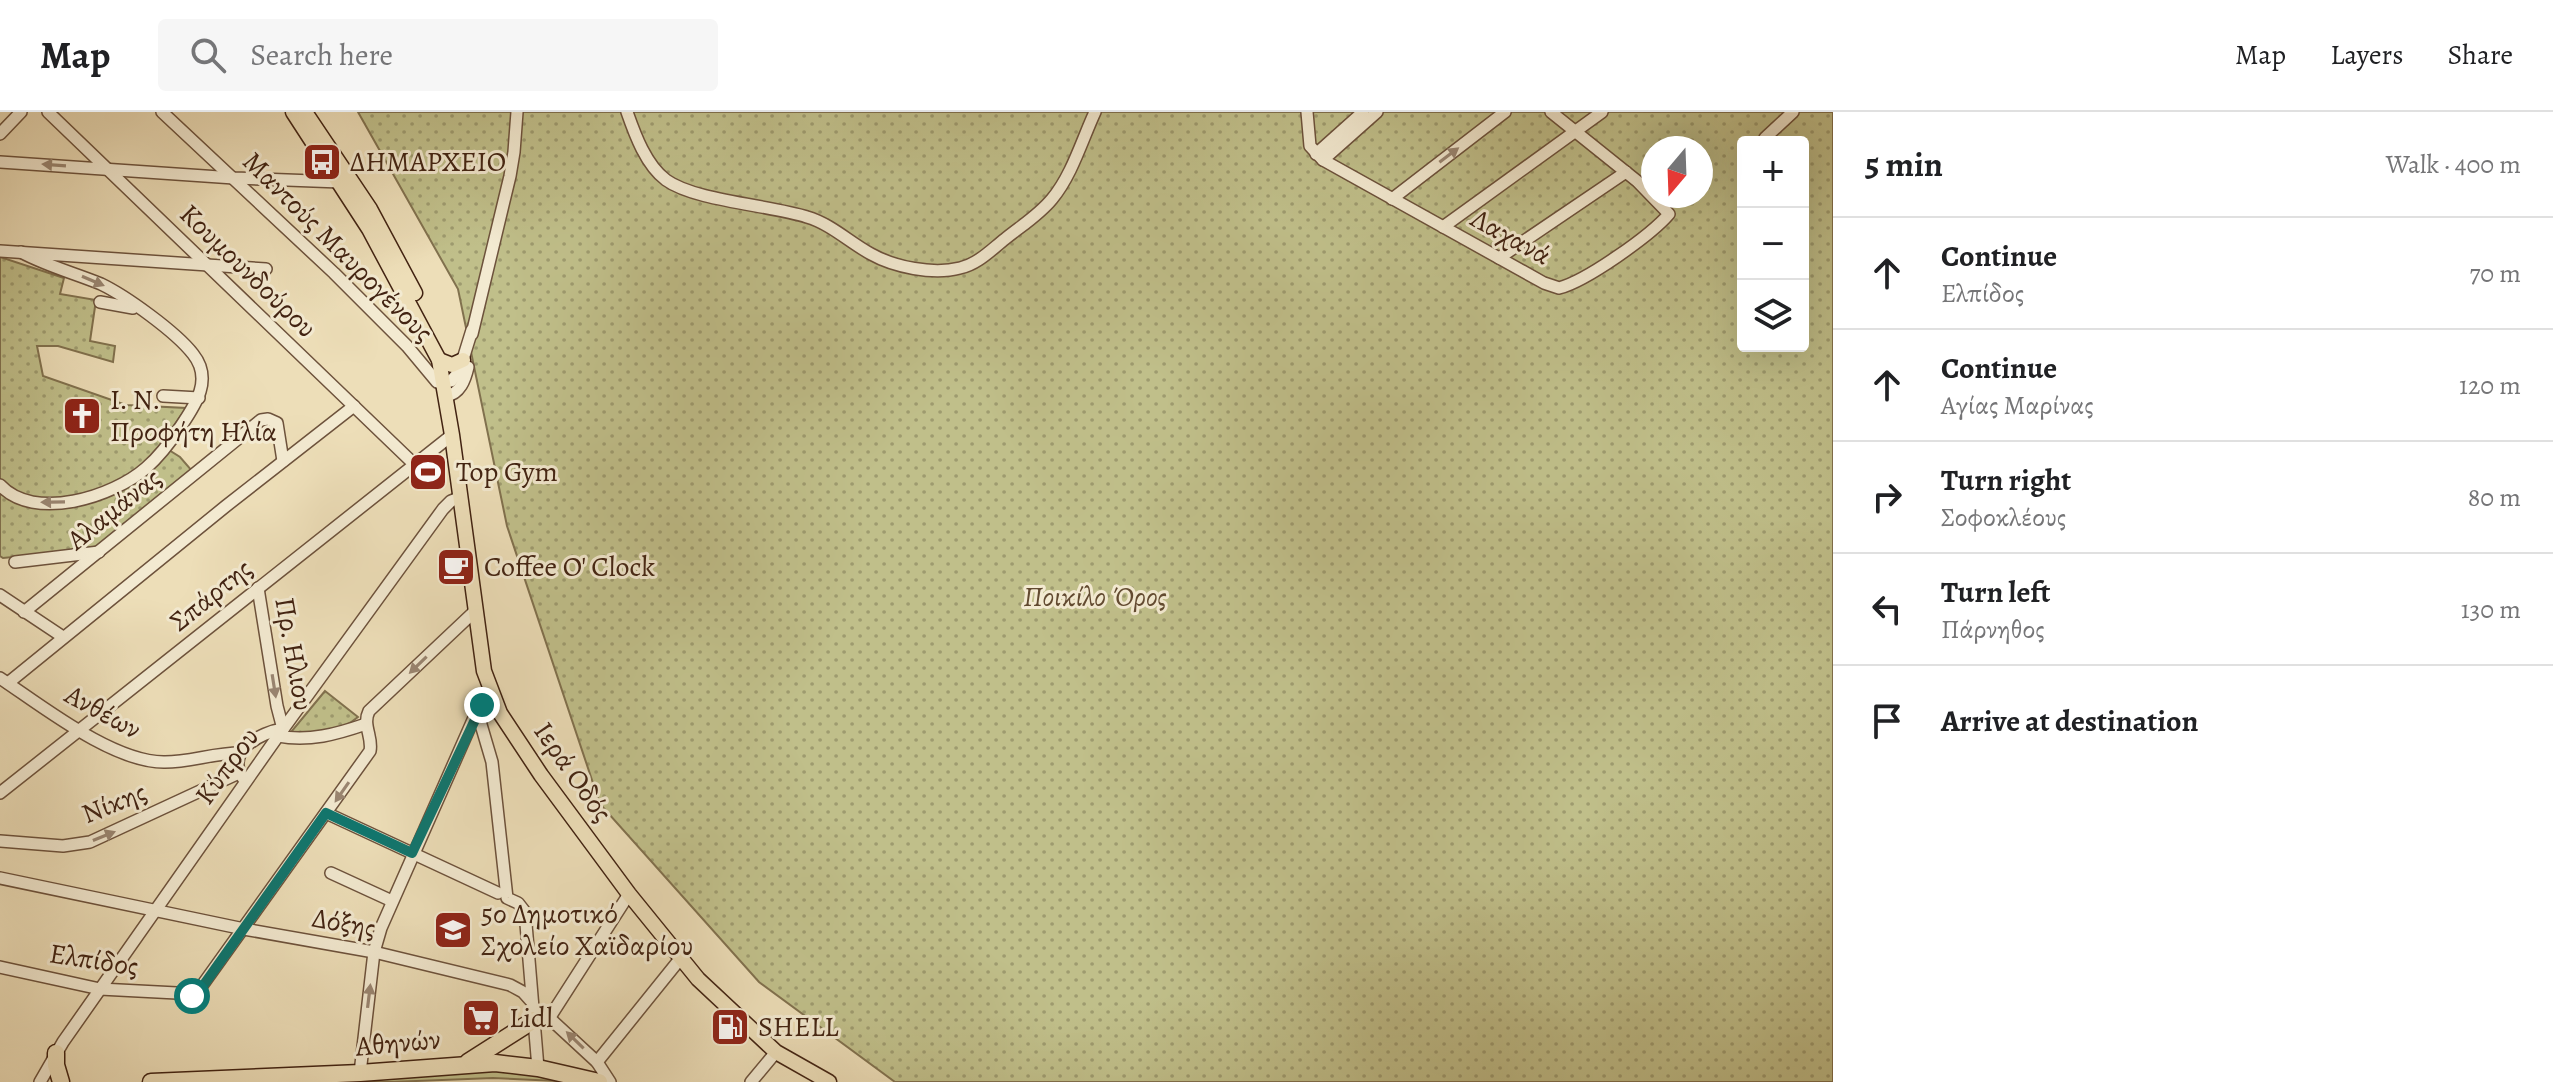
<!DOCTYPE html>
<meta charset="utf-8">
<style>
:root{--surface:#fff;--page:#f6f6f6;--text:#202124;--muted:#757577;--line:#e0e0e0}
body{margin:0;font-family:Alegreya,serif;background:var(--page);color:var(--text)}
.controls{position:absolute;right:24px;top:24px;display:grid;overflow:hidden;border-radius:8px;box-shadow:0 8px 32px #0002}
.controls button{width:72px;height:72px;display:grid;place-items:center;padding:0;border:0;border-bottom:2px solid var(--line);background:var(--surface);color:var(--text);font:40px sans-serif}
.compass{position:absolute;left:1641px;top:24px;width:72px;height:72px;border-radius:50%;background:var(--surface);box-shadow:0 8px 32px #0002;rotate:199deg}
.stop{position:absolute;width:24px;height:24px;margin:-18px;border:6px solid #0f766e;border-radius:50%;background:#fff}
.stop.end{background:#0f766e;border-color:#fff;box-shadow:0 2px 8px #0008}
.list{margin:0;padding:0;list-style:none}
h2{display:flex;justify-content:space-between;align-items:center;height:104px;margin:0;padding:0 32px;font-size:34px}
h2 small{font-size:26px;font-weight:400;color:var(--muted)}
.list li{display:grid;grid-template-columns:52px 1fr auto;gap:24px;align-items:center;box-sizing:border-box;height:112px;padding:0 32px;border-top:2px solid var(--line)}
.list b{display:block;font-size:30px;white-space:nowrap}
.list p{margin:0;font-size:26px;white-space:nowrap;color:var(--muted)}
.list em{font-size:26px;font-style:normal;color:var(--muted)}
.icon{flex:none;width:44px;height:44px;fill:none;stroke:currentColor;stroke-width:2;stroke-linecap:round;stroke-linejoin:round}
.map{position:relative;flex:none;width:1833px;height:970px;overflow:hidden}
header{display:flex;align-items:center;gap:48px;box-sizing:border-box;height:112px;padding:0 40px;background:var(--surface);border-bottom:2px solid var(--line)}
header strong{font-size:38px}
nav{display:flex;gap:44px;margin-inline-start:auto;font-size:28px}
.search{width:560px;height:72px;background:var(--page);display:flex;align-items:center;gap:20px;box-sizing:border-box;padding:0 28px;border-radius:8px;color:var(--muted);font-size:30px}
main{display:flex}
aside{flex:1;background:var(--surface)}
.map>svg:first-child{display:block}
.green{fill:#c0bf8a;stroke:#81714e;stroke-width:2}
.park{fill:url(#park-dots);stroke:#81714e;stroke-width:2;fill-rule:evenodd}
.lines{fill:none;stroke-linecap:round;stroke-linejoin:round}
.minor-casing{stroke:#6d523c;stroke-width:14}
.major-casing{stroke:#422312;stroke-width:17}
.highway-casing{stroke:#422312;stroke-width:19}
.minor{stroke:#f3ead1;stroke-width:11}
.major{stroke:#eddeb8;stroke-width:14}
.highway{stroke:#eddeb8;stroke-width:16}
.oneway{fill:#9a8672}
.route{stroke:#0f766e;stroke-width:10}
.labels{text-anchor:middle;dominant-baseline:central;stroke-width:6;stroke-linejoin:round;paint-order:stroke}
.poi-label{font-size:28px;fill:#422312;stroke:#f3ead1;text-anchor:start}
.street-label{font-size:28px;fill:#422312;stroke:#f3ead1}
.park-label{font-size:28px;font-style:italic;fill:#624a30;stroke:#f3ead1}
</style>
<header>
<strong>Map</strong>
<div class="search"><svg class="icon" aria-label="search" viewBox="0 0 24 24"><circle cx="10" cy="10" r="6"/><path d="M15 15l6 6"/></svg>Search here</div>
<nav><a>Map</a><a>Layers</a><a>Share</a></nav>
</header>
<main>
<div class="map">
<svg width="1833" height="970" viewBox="0 0 1833 970">
<defs>
<pattern id="park-dots" width="8" height="8" patternUnits="userSpaceOnUse" patternTransform="scale(2)"><rect width="8" height="8" fill="#c0bf8a"/><path d="M2 2h.1M6 6h.1" fill="none" stroke="#9e9b6f" stroke-width="1.8" stroke-linecap="round"/></pattern>
</defs>
<rect width="100%" height="100%" fill="#eddeb8"/>
<filter id="stains"><feTurbulence type="fractalNoise" baseFrequency=".0025" numOctaves="4"/><feColorMatrix values="0 0 0 0 .2 0 0 0 0 .09 0 0 0 0 .02 0 0 0 .5 -.17"/></filter>
<radialGradient id="worn" r=".72"><stop offset=".6" stop-color="#630" stop-opacity="0"/><stop offset="1" stop-color="#630" stop-opacity=".3"/></radialGradient>
<!-- green -->
<polygon class="green" points="518,957 579,970 493,966 391,970 207,970"/>
<!-- park -->
<g class="park">
<path d="M358 0H1833V970H895L759 870 600 692 507 414 458 177ZM1743 30H1803V234H1743ZM1653 36H1701V84H1653Z"/>
<polygon points="0,145 64,166 60,182 96,188 90,229 115,234 113,250 58,234 37,234 43,264 126,293 186,296 161,333 180,345 193,360 95,437 3,446 0,444"/>
<path d="M325 579 358 605C340 621 314 621 291 620Z"/>
</g>
<g class="lines">
<defs>
<g id="minor">
<polyline points="48,0 414,352"/>
<polyline points="162,0 334,161 407,234 437,270 451,269 459,260 472,218"/>
<path d="M627 0C635 23 646 53 666 68 695 89 770 93 807 105 831 112 849 130 871 142 894 155 933 163 960 156 978 152 991 138 1005 127 1021 114 1039 103 1052 87 1072 63 1082 28 1095 0"/>
<path d="M1307 0 1310 34 1323 48 1544 171 1559 176C1586 169 1650 124 1669 102L1637 69 1551 0"/>
<polyline points="0,22 21,0"/>
<polyline points="1765,26 1793,0"/>
<polyline points="1316,42 1363,0"/>
<polyline points="1323,48 1377,0"/>
<polyline points="0,50 234,66 340,70"/>
<polyline points="1392,87 1505,0"/>
<polyline points="1443,115 1602,0"/>
<polyline points="0,139 266,157"/>
<polyline points="1499,146 1626,60"/>
<polyline points="100,190 133,196"/>
<polyline points="472,222 510,64 514,40 517,0"/>
<polyline points="163,284 199,286"/>
<path d="M446 284C460 282 465 268 468 255"/>
<path d="M0 373C34 410 113 385 146 356 160 344 171 329 181 314 196 292 213 267 193 242 176 220 126 184 101 172 74 161 47 154 21 140"/>
<polyline points="15,450 99,440"/>
<polyline points="258,476 277,594 283,617"/>
<polyline points="0,483 63,525"/>
<polyline points="24,500 261,308 268,307 277,311 283,349"/>
<path d="M0 566C42 594 114 651 165 650 190 650 214 641 240 641"/>
<polyline points="8,571 226,394 354,294"/>
<polyline points="477,599 492,650 507,786 518,791 525,800 538,956"/>
<path d="M278 624C309 630 337 622 366 612"/>
<path d="M243 666C224 640 261 620 283 617"/>
<polyline points="0,681 452,323"/>
<polyline points="326,701 498,781"/>
<polyline points="0,729 63,734 90,730 239,661"/>
<polyline points="331,761 392,789"/>
<polyline points="0,766 244,817 374,840 510,873 523,880 532,890"/>
<path d="M0 855 100 877 196 882 370 639C373 625 362 613 369 599L475 499"/>
<polyline points="545,902 597,950 610,970"/>
<polyline points="550,905 629,782"/>
<polyline points="597,950 680,847"/>
<polyline points="360,961 374,840 381,816 477,599 492,584"/>
<polyline points="40,970 63,930 278,624 443,397 451,389 461,385"/>
<polyline points="751,970 776,940"/>
</g>
<g id="major">
<polyline points="293,0 369,117 439,248 452,323 484,559 500,601 541,663 629,782 698,867 776,940 829,970"/>
<polyline points="305,0 370,97 415,181"/>
<polyline points="439,248 452,253 463,248"/>
</g>
<g id="highway">
<polyline points="56,941 56,953 61,970"/>
<polyline points="468,950 534,908"/>
<polyline points="151,970 360,961 495,951 538,956 599,970"/>
</g>
</defs>
<!-- minor casing -->
<use href="#minor" class="minor-casing"/>
<!-- major casing -->
<use href="#major" class="major-casing"/>
<!-- highway casing -->
<use href="#highway" class="highway-casing"/>
<!-- minor -->
<use href="#minor" class="minor"/>
<!-- major -->
<use href="#major" class="major"/>
<!-- highway -->
<use href="#highway" class="highway"/>
</g>
<!-- one-way arrows -->
<defs><path id="oneway-solid" d="M-6-.8H1V-3.2L6.5 0L1 3.2V.8H-6Z" transform="scale(2)"/></defs>
<g class="oneway">
<use href="#oneway-solid" transform="translate(1449 43) rotate(-37)"/>
<use href="#oneway-solid" transform="translate(54 53) rotate(-176)"/>
<use href="#oneway-solid" transform="translate(93 169) rotate(23)"/>
<use href="#oneway-solid" transform="translate(53 390) rotate(179)"/>
<use href="#oneway-solid" transform="translate(418 553) rotate(136)"/>
<use href="#oneway-solid" transform="translate(274 574) rotate(81)"/>
<use href="#oneway-solid" transform="translate(342 680) rotate(125)"/>
<use href="#oneway-solid" transform="translate(104 724) rotate(-22)"/>
<use href="#oneway-solid" transform="translate(369 884) rotate(-83)"/>
<use href="#oneway-solid" transform="translate(575 928) rotate(-136)"/>
</g>
<g class="lines">
<!-- route -->
<polyline class="route" points="192,884 198,881 326,701 412,741 482,593"/>
</g>
<!-- icons -->
<defs>
<symbol id="bus-square" viewBox="-11 -11 22 22"><rect x="-9" y="-9" width="18" height="18" rx="4" fill="#8f2418" stroke="#f3ead1"/><path d="M-5-6H5V4H4V6H2V4H-2V6H-4V4H-5ZM-3.5-4V0h7V-4ZM-3.5 1.2v1.5H-2V1.2ZM2 1.2v1.5H3.5V1.2Z" fill="#fff"/></symbol>
<symbol id="church-square" viewBox="-11 -11 22 22"><rect x="-9" y="-9" width="18" height="18" rx="4" fill="#8f2418" stroke="#f3ead1"/><path d="M-1.2-6h2.4v3.5h3.3v2.4h-3.3V6h-2.4V-.1h-3.3v-2.4h3.3Z" fill="#fff"/></symbol>
<symbol id="stadium-square" viewBox="-11 -11 22 22"><rect x="-9" y="-9" width="18" height="18" rx="4" fill="#8f2418" stroke="#f3ead1"/><path d="M0-5a6.5 5 0 1 0 0 10a6.5 5 0 1 0 0-10ZM-3.5-1.8h7v3.6h-7Z" fill="#fff"/></symbol>
<symbol id="cafe-square" viewBox="-11 -11 22 22"><rect x="-9" y="-9" width="18" height="18" rx="4" fill="#8f2418" stroke="#f3ead1"/><path d="M-5.5-4.5H6V0H3Q3 3.5 0 3.5H-2.5Q-5.5 3.5-5.5 0ZM3-3.2v2h1.7v-2ZM-6 4.5H4V6H-6Z" fill="#fff"/></symbol>
<symbol id="school-square" viewBox="-11 -11 22 22"><rect x="-9" y="-9" width="18" height="18" rx="4" fill="#8f2418" stroke="#f3ead1"/><path d="M0-5L7-2L0 1L-7-2ZM-4 1L0 2.5L4 1V4Q0 6-4 4Z" fill="#fff"/></symbol>
<symbol id="supermarket-square" viewBox="-11 -11 22 22"><rect x="-9" y="-9" width="18" height="18" rx="4" fill="#8f2418" stroke="#f3ead1"/><path d="M-6-5.5h2.5l.6 2H6L4.5 2H-2.5L-4.4-4H-6ZM-1.5 3.2a1.3 1.3 0 1 0 .1 0ZM3 3.2a1.3 1.3 0 1 0 .1 0Z" fill="#fff"/></symbol>
<symbol id="fuel-square" viewBox="-11 -11 22 22"><rect x="-9" y="-9" width="18" height="18" rx="4" fill="#8f2418" stroke="#f3ead1"/><path d="M-5.5-6h7V0h2V4h1.3V-2.5L3-4.5l.8-.8L6-3V5H2.5V1h-1V6h-7ZM-4.2-4.7v3.2H.2V-4.7Z" fill="#fff"/></symbol>
</defs>
<g fill-rule="evenodd">
<use href="#bus-square" x="300" y="28" width="44" height="44"/>
<use href="#church-square" x="60" y="282" width="44" height="44"/>
<use href="#stadium-square" x="406" y="338" width="44" height="44"/>
<use href="#cafe-square" x="434" y="433" width="44" height="44"/>
<use href="#school-square" x="431" y="796" width="44" height="44"/>
<use href="#supermarket-square" x="459" y="884" width="44" height="44"/>
<use href="#fuel-square" x="708" y="893" width="44" height="44"/>
</g>
<g class="labels">
<!-- poi labels -->
<g class="poi-label">
<text x="350" y="50">ΔΗΜΑΡΧΕΙΟ</text>
<text x="110" y="288">Ι. Ν.<tspan x="110" dy="32">Προφήτη Ηλία</tspan></text>
<text x="456" y="360">Top Gym</text>
<text x="484" y="455">Coffee O' Clock</text>
<text x="481" y="802">5ο Δημοτικό<tspan x="481" dy="32">Σχολείο Χαϊδαρίου</tspan></text>
<text x="509" y="906">Lidl</text>
<text x="758" y="915">SHELL</text>
</g>
<!-- street labels -->
<g class="street-label">
<text transform="translate(1511 125) rotate(29)">Λαχανά</text>
<text transform="translate(338 135) rotate(45)">Μαντούς Μαυρογένους</text>
<text transform="translate(248 159) rotate(44)">Κουμουνδούρου</text>
<text transform="translate(114 397) rotate(-39)">Αλαμάνας</text>
<text transform="translate(211 483) rotate(-39)">Σπάρτης</text>
<text transform="translate(294 542) rotate(80)">Πρ. Ηλιου</text>
<text transform="translate(103 600) rotate(29)">Ανθέων</text>
<text transform="translate(227 654) rotate(-54)">Κύπρου</text>
<text transform="translate(573 660) rotate(55)">Ιερά Οδός</text>
<text transform="translate(114 691) rotate(-22)">Νίκης</text>
<text transform="translate(344 811) rotate(10)">Δόξης</text>
<text transform="translate(94 848) rotate(9)">Ελπίδος</text>
<text transform="translate(398 931) rotate(-5)">Αθηνών</text>
</g>
<!-- park labels -->
<g class="park-label">
<text x="1095" y="485">Ποικίλο Όρος</text>
</g>
</g>
<rect width="100%" height="100%" filter="url(#stains)"/>
<rect width="100%" height="100%" fill="url(#worn)"/>
</svg>
<div class="controls">
<button>+</button>
<button>−</button>
<button><svg class="icon" aria-label="layers" viewBox="0 0 24 24"><path d="M12 4l9 5-9 5-9-5zM3 14l9 5 9-5"/></svg></button>
</div>
<svg class="compass" viewBox="-18 -18 36 36"><path d="M0-13l5 13h-10z" fill="#e53935"/><path d="M0 13l5-13h-10z" fill="#757577"/></svg>
<div class="stop" style="left:192px;top:884px"></div>
<div class="stop end" style="left:482px;top:593px"></div>
</div>
<aside>
<h2>5 min<small>Walk · 400 m</small></h2>
<ul class="list">
<li><svg class="icon" aria-label="ahead" viewBox="0 0 24 24"><path d="M12 20V5M6 11l6-6 6 6"/></svg><div><b>Continue</b><p>Ελπίδος</p></div><em>70 m</em></li>
<li><svg class="icon" aria-label="ahead" viewBox="0 0 24 24"><path d="M12 20V5M6 11l6-6 6 6"/></svg><div><b>Continue</b><p>Αγίας Μαρίνας</p></div><em>120 m</em></li>
<li><svg class="icon" aria-label="right" viewBox="0 0 24 24"><path d="M7 20v-9h11M14 6l5 5-5 5"/></svg><div><b>Turn right</b><p>Σοφοκλέους</p></div><em>80 m</em></li>
<li><svg class="icon" aria-label="left" viewBox="0 0 24 24"><path d="M17 20v-9H6M10 6l-5 5 5 5"/></svg><div><b>Turn left</b><p>Πάρνηθος</p></div><em>130 m</em></li>
<li><svg class="icon" aria-label="arrive" viewBox="0 0 24 24"><path d="M6 21V4h12l-3 4 3 4H6"/></svg><div><b>Arrive at destination</b></div></li>
</ul>
</aside>
</main>
